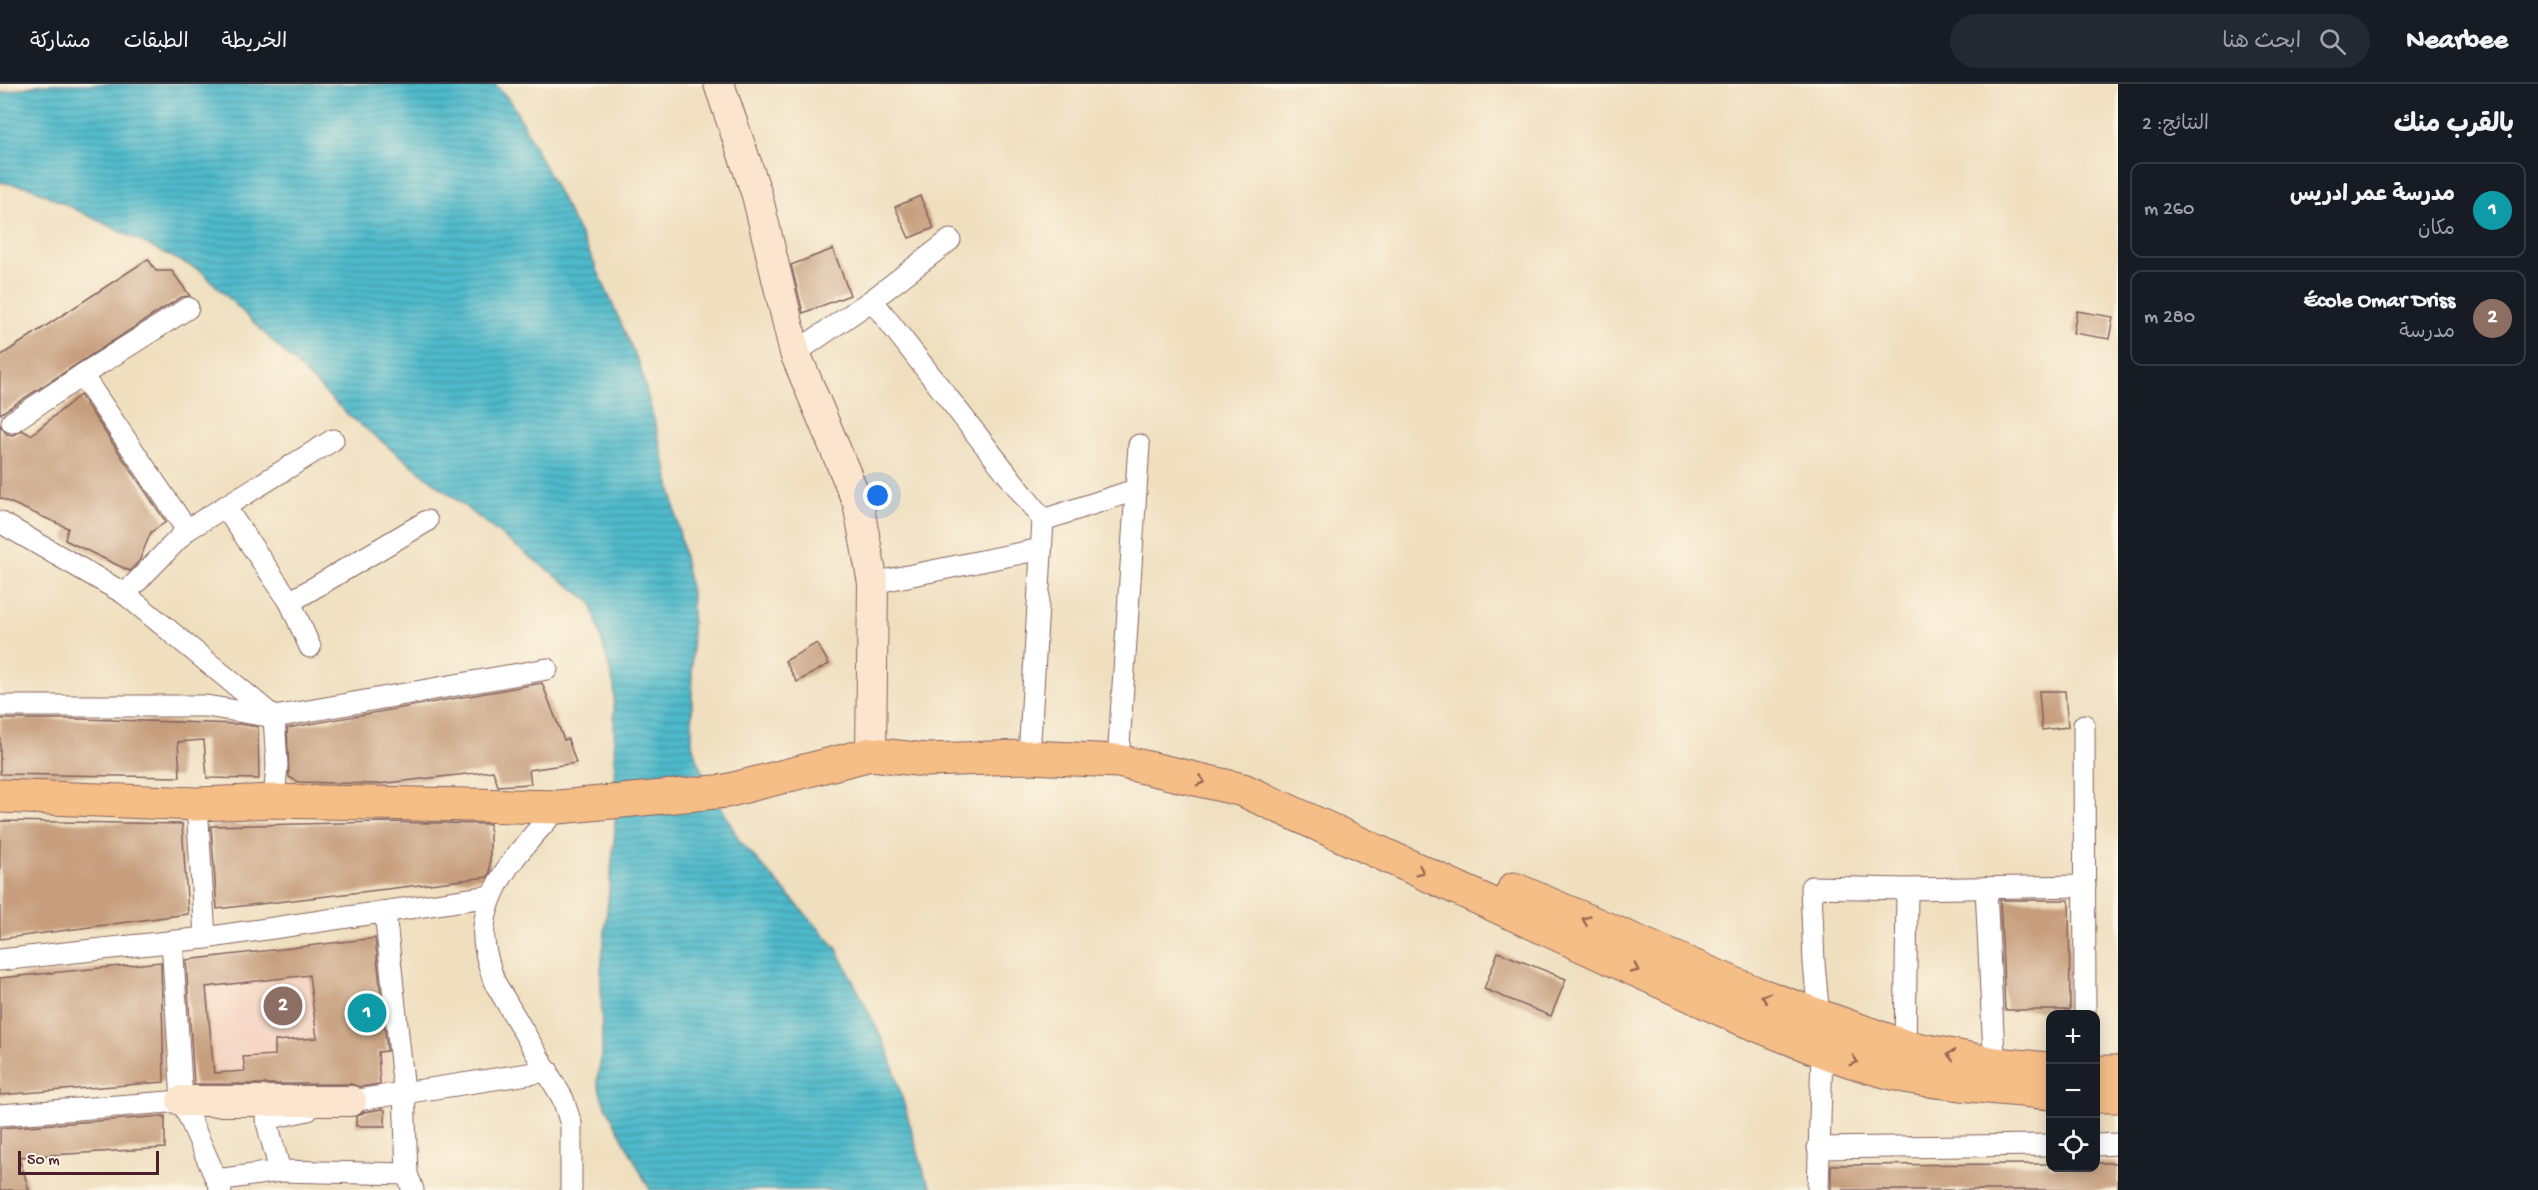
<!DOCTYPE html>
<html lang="ar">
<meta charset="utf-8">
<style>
:root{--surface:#171b24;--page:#242831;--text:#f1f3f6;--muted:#9ea1a6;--line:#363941;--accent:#d690ce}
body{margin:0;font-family:"Gochi Hand","Playpen Sans Arabic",sans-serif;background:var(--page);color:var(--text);direction:rtl}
.controls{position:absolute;right:18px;bottom:18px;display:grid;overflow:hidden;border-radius:12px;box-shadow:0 3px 15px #0003}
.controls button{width:54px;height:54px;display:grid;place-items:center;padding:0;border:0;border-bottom:2px solid var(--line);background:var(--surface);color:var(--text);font:30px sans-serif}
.scale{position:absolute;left:18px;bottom:15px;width:141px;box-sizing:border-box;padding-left:6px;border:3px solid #4a1f2b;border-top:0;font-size:16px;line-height:21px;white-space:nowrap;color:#4a1f2b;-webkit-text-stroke:4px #fcf5e5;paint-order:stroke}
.you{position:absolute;left:878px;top:412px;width:21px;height:21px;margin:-15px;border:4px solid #fff;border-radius:50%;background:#1a73e8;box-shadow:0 0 0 9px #1a73e833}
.badge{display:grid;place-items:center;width:39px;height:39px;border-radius:50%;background:var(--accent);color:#fff;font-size:20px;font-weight:700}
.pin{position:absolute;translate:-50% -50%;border:3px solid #fff;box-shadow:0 2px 6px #0006}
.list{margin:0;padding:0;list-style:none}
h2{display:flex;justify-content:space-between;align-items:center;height:78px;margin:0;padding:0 24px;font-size:26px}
h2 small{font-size:20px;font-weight:400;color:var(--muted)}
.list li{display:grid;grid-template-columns:39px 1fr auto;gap:18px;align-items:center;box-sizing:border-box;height:96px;margin:0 12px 12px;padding:0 12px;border:2px solid var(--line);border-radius:12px}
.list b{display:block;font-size:22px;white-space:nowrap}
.list p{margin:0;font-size:20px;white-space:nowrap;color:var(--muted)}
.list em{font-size:20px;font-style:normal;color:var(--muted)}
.icon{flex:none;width:33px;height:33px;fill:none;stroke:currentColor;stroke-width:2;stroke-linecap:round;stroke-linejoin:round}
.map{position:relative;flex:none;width:2118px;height:1106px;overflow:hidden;direction:ltr}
header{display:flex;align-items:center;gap:36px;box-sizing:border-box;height:84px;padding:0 30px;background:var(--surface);border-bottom:2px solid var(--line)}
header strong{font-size:28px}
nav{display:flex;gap:33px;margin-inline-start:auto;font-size:21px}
.search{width:420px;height:54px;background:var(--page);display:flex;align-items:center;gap:15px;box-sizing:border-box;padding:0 21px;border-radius:33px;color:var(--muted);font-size:22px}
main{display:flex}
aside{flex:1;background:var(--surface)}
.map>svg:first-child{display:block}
.built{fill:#f5d3c1}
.water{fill:url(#water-rules);stroke:#4c6c7b;stroke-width:1.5}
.building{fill:#c69e7d;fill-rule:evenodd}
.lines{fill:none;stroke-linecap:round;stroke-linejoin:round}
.street-casing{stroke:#84625f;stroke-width:23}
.secondary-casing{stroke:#84625f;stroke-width:32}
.primary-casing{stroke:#84625f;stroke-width:35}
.street{stroke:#fff;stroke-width:21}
.secondary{stroke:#fbe5cf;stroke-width:30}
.primary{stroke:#f6be87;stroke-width:33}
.oneway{stroke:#976754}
</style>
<header>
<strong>Nearbee</strong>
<div class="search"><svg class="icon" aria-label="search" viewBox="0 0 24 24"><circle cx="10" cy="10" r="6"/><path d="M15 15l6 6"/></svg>ابحث هنا</div>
<nav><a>الخريطة</a><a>الطبقات</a><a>مشاركة</a></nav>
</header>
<main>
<aside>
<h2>بالقرب منك<small>النتائج: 2</small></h2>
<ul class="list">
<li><span class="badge" style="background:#0f9aa8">1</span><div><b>مدرسة عمر ادريس</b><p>مكان</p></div><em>260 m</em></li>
<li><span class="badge" style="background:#8d6e63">2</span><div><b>École Omar Driss</b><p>مدرسة</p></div><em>280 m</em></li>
</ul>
</aside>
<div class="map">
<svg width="2118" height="1106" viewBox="0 0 2118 1106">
<defs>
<pattern id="water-rules" width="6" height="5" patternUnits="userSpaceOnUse" patternTransform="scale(1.5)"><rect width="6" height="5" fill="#4ebacb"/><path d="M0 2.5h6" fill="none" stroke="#4397a5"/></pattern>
</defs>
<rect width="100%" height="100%" fill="#fcf5e5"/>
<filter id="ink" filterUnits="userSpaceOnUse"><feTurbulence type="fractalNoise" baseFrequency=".0167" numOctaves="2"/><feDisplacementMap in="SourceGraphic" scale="12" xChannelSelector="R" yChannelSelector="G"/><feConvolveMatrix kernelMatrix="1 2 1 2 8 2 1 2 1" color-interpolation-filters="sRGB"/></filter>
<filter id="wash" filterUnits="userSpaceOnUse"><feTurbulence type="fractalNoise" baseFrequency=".008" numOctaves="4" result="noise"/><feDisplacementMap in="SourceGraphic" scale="24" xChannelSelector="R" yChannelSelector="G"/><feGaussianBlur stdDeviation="1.35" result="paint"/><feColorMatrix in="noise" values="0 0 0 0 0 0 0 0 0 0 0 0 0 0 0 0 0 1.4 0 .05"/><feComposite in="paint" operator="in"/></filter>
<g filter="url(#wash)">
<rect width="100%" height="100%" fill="#efdfbf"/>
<!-- built -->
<polygon class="built" points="376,854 390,999 194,1013 179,877"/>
<!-- water -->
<polygon class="water" points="42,0 495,0 512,19 591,172 640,282 668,390 692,514 692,660 698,679 739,756 837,865 889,969 925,1092 933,1106 650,1106 603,1017 597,997 602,969 601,887 615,747 614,601 591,518 514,461 348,331 201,187 30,103 0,98 0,9"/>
<g id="blocks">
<!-- building -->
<g class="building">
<polygon points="920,112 934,144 909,154 895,123"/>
<polygon points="833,165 850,211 803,229 791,181"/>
<polygon points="148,175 156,187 172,187 190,212 181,213 0,330 0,272"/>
<polygon points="2077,227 2113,233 2109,255 2073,249"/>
<polygon points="80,311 166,438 151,448 139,477 130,487 65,456 68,444 0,414 0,341 7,350 13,351 22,346 31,351"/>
<polygon points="817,559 829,580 797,598 785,577"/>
<polygon points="542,599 564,656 568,655 576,679 529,686 531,700 498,702 493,687 378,700 298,698 289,693 287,644"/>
<polygon points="2039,607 2065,607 2068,643 2042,646"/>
<polygon points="0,635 80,635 239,640 258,643 259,695 207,694 204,656 178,658 180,693 0,690"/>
<polygon points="0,737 182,740 188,830 0,855"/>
<polygon points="382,738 490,740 490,788 488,793 217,825 211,742"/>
<polygon points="2000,816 2069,816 2070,926 2005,926"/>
<path d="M375 854 387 967 378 968 380 1000 360 1003 351 1000H194L186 876ZM309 891 317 954 275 957V971L243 973 245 987 214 989 206 903Z"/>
<polygon points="1498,868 1566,895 1551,932 1484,905"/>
<polygon points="161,878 164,998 0,1011 0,894"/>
<polygon points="382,1025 385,1026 385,1042 356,1042 356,1033 364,1028"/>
<polygon points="165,1032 165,1064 19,1073 29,1106 0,1106 0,1044"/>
<polygon points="2096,1079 2118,1079 2118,1106 1831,1106 1831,1081 2050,1080 2050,1083 2096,1083"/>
</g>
</g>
</g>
<g filter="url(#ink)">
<use href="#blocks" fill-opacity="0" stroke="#84625f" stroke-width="1.5"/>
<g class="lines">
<defs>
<g id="street">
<polyline points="872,216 1043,436 1029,673"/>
<polyline points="795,269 872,216 950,156"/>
<polyline points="82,291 188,224"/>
<polyline points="12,338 82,291 187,446"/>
<polyline points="225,423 290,518 310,563"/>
<polyline points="1043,436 1135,406"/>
<polyline points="0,438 125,510 274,633 277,681 274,717"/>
<polyline points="873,499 1041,465"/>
<polyline points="125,510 187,446 333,356"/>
<polyline points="290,518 427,437"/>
<polyline points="0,622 206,622 274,633 547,585"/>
<polyline points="2084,641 2085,930"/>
<polyline points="1118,677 1139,361"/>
<polyline points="197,720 205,854"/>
<path d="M559 723C528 757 489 795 484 843 482 861 489 881 494 897L563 1015 571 1040V1106"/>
<polyline points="1986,804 1995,991"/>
<polyline points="385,828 404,1007 407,1090 413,1106"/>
<polyline points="172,857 182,1017 221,1106"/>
<polyline points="0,876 205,854 491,812"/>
<polyline points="1905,972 1907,805"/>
<polyline points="338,1019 548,987"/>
<polyline points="0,1031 182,1017"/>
<polyline points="2096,1061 2118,1060"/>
<polyline points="1818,1064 2050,1061"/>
<polyline points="280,1087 407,1090"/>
<polyline points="217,1096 280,1087 266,1035 308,1026"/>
<polyline points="1818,1106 1822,967 1814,879 1811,803 1907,805 2085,802"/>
</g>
<g id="secondary">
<polyline points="719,0 757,111 795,269 858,419 873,499 871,670"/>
<polyline points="182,1017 351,1017"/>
</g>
<g id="primary">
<path d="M0 712 197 720 274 717 559 723 726 707 871 670 925 676 1029 673 1118 677 1243 706 1745 936C1797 957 1850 980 1905 992 1953 1001 2002 1004 2050 1009"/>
<polyline points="1514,805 1758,910 1906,963 1995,980 2050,985"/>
<polyline points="2096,988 2118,988"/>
<polyline points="2096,1012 2118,1012"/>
</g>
</defs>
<!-- street casing -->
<use href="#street" class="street-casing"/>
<!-- secondary casing -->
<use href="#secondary" class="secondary-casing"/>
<!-- primary casing -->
<use href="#primary" class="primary-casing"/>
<!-- street -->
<use href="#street" class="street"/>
<!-- secondary -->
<use href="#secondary" class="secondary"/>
<!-- primary -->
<use href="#primary" class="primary"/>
</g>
<!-- one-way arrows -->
<defs><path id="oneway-chevron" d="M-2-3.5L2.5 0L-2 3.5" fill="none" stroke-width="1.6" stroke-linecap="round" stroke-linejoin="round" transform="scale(1.5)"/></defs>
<g class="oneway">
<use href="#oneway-chevron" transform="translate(1201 697) rotate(13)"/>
<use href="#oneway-chevron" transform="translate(1420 787) rotate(24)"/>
<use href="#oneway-chevron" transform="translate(1586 836) rotate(-157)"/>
<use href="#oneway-chevron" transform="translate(1635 885) rotate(25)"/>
<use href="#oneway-chevron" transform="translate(1765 913) rotate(-161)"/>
<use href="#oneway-chevron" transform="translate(1951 971) rotate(-169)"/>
<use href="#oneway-chevron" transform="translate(1854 977) rotate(18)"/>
</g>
</g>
</svg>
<div class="controls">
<button>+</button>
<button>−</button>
<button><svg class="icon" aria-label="locate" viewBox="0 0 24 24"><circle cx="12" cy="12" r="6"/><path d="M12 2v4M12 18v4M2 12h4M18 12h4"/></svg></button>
</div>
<div class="scale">50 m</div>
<div class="you"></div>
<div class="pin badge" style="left:367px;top:929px;background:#0f9aa8">1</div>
<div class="pin badge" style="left:283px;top:922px;background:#8d6e63">2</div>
</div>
</main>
